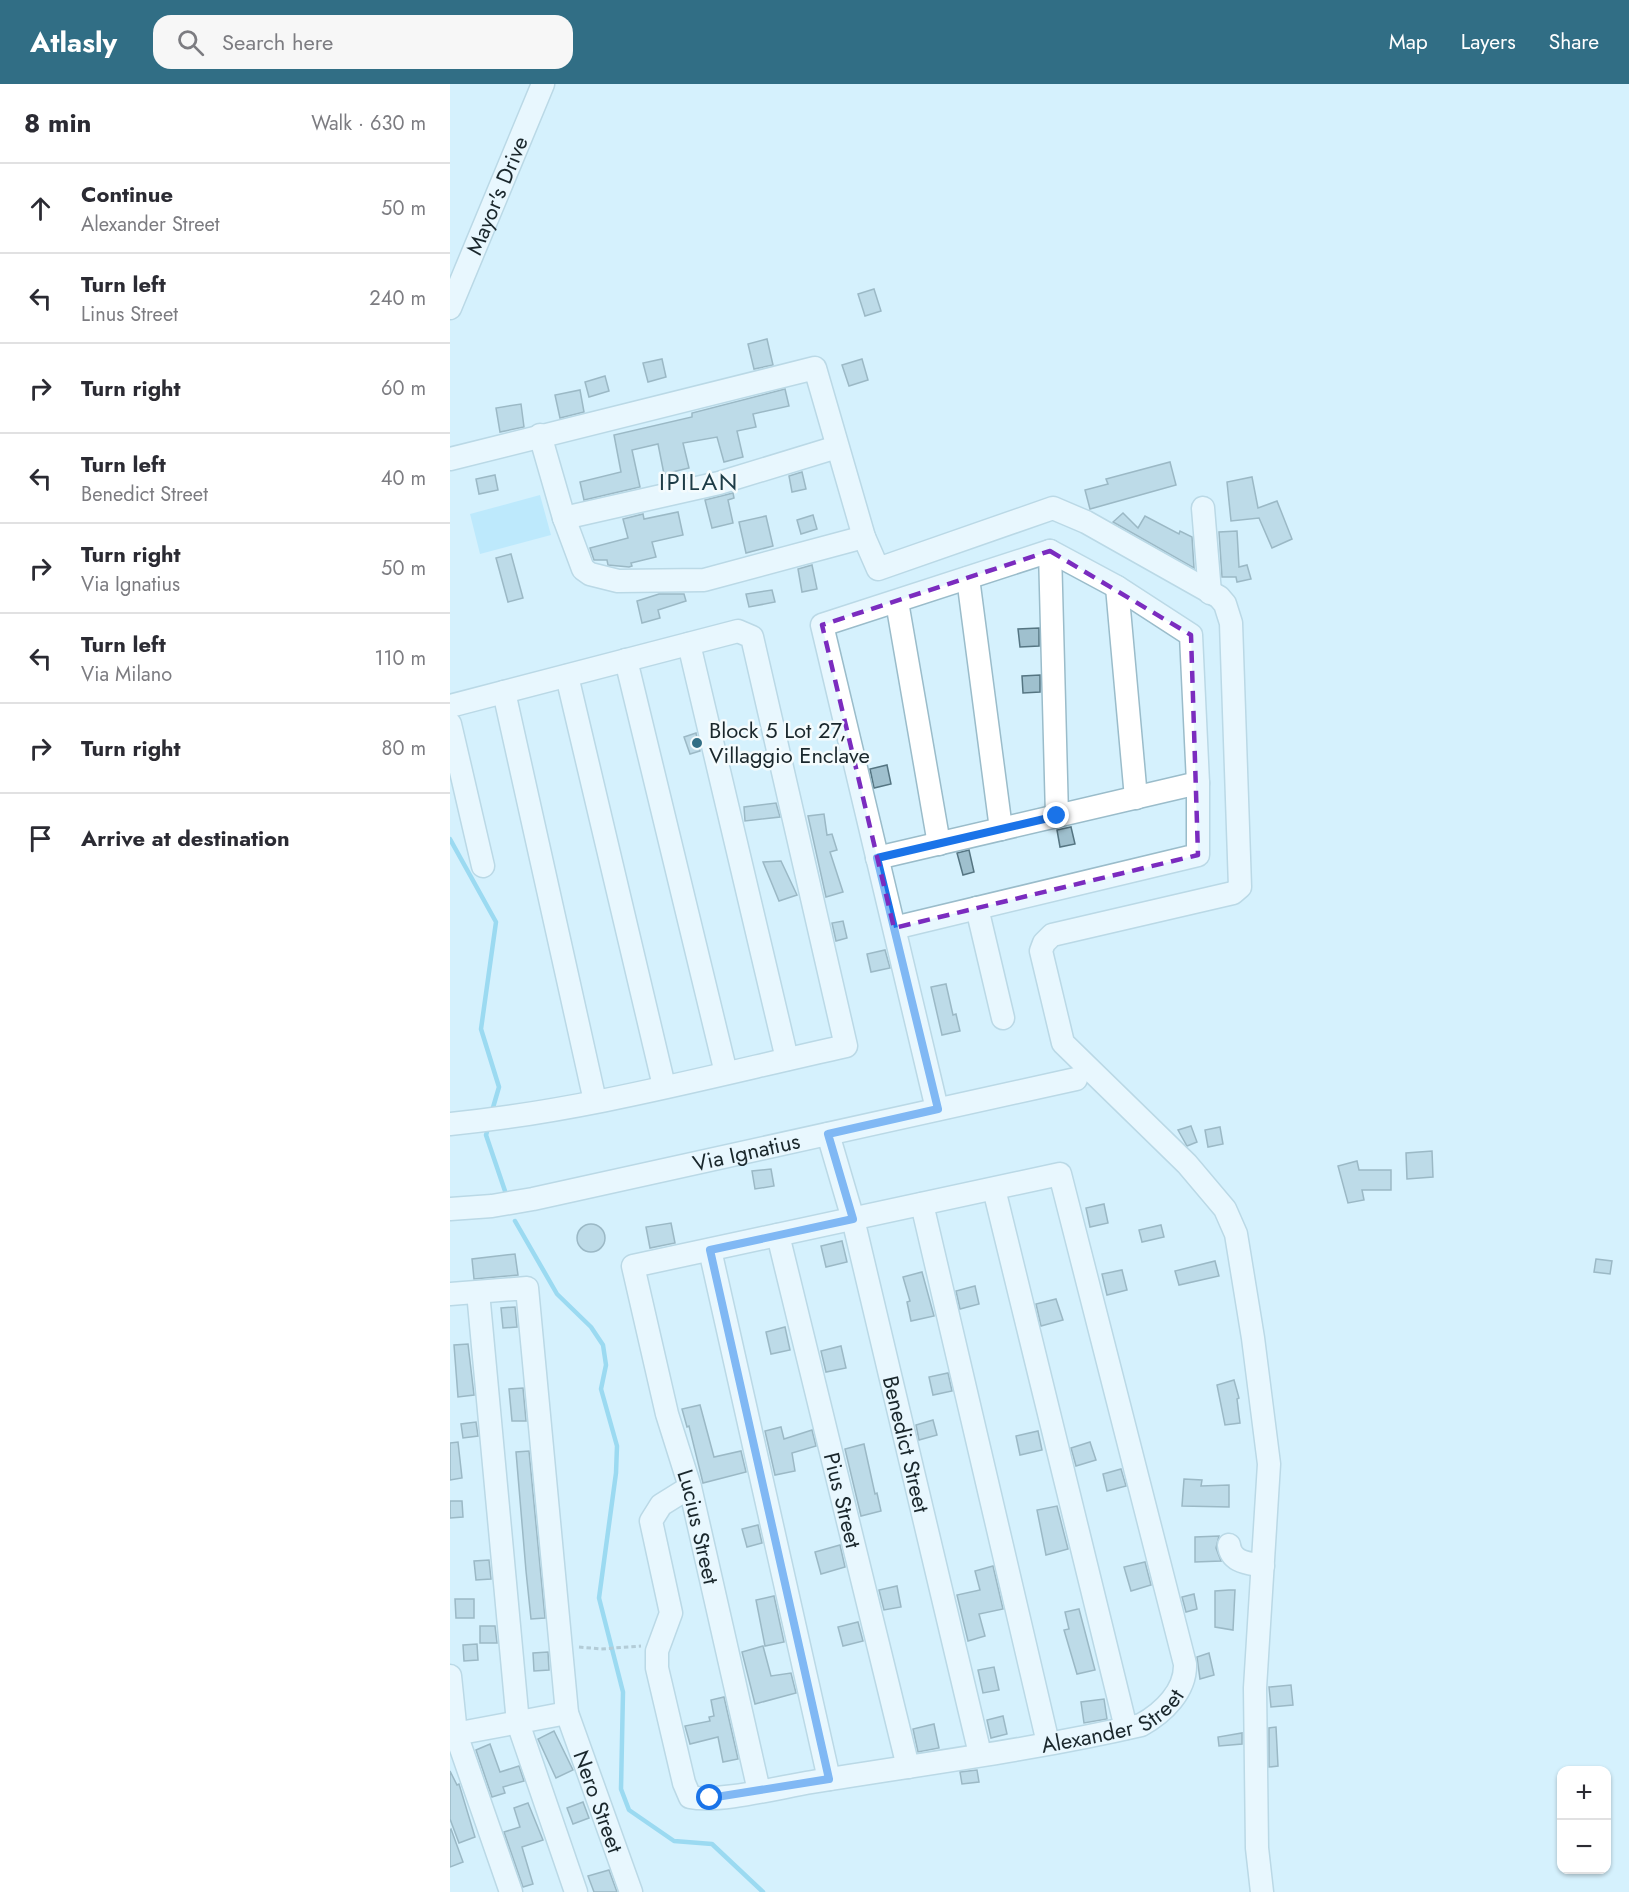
<!DOCTYPE html>
<meta charset="utf-8">
<style>
:root{--surface:#fff;--page:#f7f7f7;--text:#2b2b33;--muted:#7c7c81;--line:#e1e1e2;--accent:#316e85}
body{margin:0;font-family:Jost,sans-serif;background:var(--page);color:var(--text)}
.controls{position:absolute;right:18px;bottom:18px;display:grid;overflow:hidden;border-radius:12px;box-shadow:0 2px 4px #0004}
.controls button{width:54px;height:54px;display:grid;place-items:center;padding:0;border:0;border-bottom:2px solid var(--line);background:var(--surface);color:var(--text);font:30px sans-serif}
.stop{position:absolute;width:18px;height:18px;margin:-14px;border:4px solid #1a73e8;border-radius:50%;background:#fff}
.stop.end{background:#1a73e8;border-color:#fff;box-shadow:0 2px 6px #0008}
.list{margin:0;padding:0;list-style:none}
h2{display:flex;justify-content:space-between;align-items:center;height:78px;margin:0;padding:0 24px;font-size:26px}
h2 small{font-size:20px;font-weight:400;color:var(--muted)}
.list li{display:grid;grid-template-columns:39px 1fr auto;gap:18px;align-items:center;box-sizing:border-box;height:90px;padding:0 24px;border-top:2px solid var(--line)}
.list b{display:block;font-size:22px;white-space:nowrap}
.list p{margin:0;font-size:20px;white-space:nowrap;color:var(--muted)}
.list em{font-size:20px;font-style:normal;color:var(--muted)}
.icon{flex:none;width:33px;height:33px;fill:none;stroke:currentColor;stroke-width:2;stroke-linecap:round;stroke-linejoin:round}
.map{position:relative;flex:none;width:1179px;height:1808px;overflow:hidden}
header{display:flex;align-items:center;gap:36px;box-sizing:border-box;height:84px;padding:0 30px;background:var(--accent);color:#fff}
header strong{font-size:28px}
nav{display:flex;gap:33px;margin-inline-start:auto;font-size:21px}
.search{width:420px;height:54px;background:var(--page);display:flex;align-items:center;gap:15px;box-sizing:border-box;padding:0 21px;border-radius:18px;color:var(--muted);font-size:22px}
main{display:flex}
aside{flex:1;background:var(--surface)}
.map>svg:first-child{display:block}
.green{fill:#a0e1fb}
.lines{fill:none;stroke-linecap:round;stroke-linejoin:round}
.stream{stroke:#55bee3;stroke-width:4.5}
.building{fill:#9fc0ce;stroke:#557582;stroke-width:1.5}
.minor-casing{stroke:#9abcca;stroke-width:25}
.path{stroke:#899fa8;stroke-width:3;stroke-dasharray:4.5 3;stroke-linecap:butt}
.minor{stroke:#fff;stroke-width:22}
.route{stroke:#1a73e8;stroke-width:8}
.marked{fill:none;stroke:#7b2cbf;stroke-width:4.5;stroke-dasharray:12 8;stroke-linejoin:round}
.poi-dot{fill:#316e85;stroke:#f4fbfd;stroke-width:2}
.labels{text-anchor:middle;dominant-baseline:central;stroke-width:5;stroke-linejoin:round;paint-order:stroke}
.street-label{font-size:22px;fill:#1a272c;stroke:#f4fbfd}
.poi-label{font-size:22px;fill:#1a272c;stroke:#f4fbfd;text-anchor:start}
.neighbourhood-label{font-size:24px;letter-spacing:1.5px;fill:#1d3c47;stroke:#f4fbfd}
</style>
<header>
<strong>Atlasly</strong>
<div class="search"><svg class="icon" aria-label="search" viewBox="0 0 24 24"><circle cx="10" cy="10" r="6"/><path d="M15 15l6 6"/></svg>Search here</div>
<nav><a>Map</a><a>Layers</a><a>Share</a></nav>
</header>
<main>
<aside>
<h2>8 min<small>Walk · 630 m</small></h2>
<ul class="list">
<li><svg class="icon" aria-label="ahead" viewBox="0 0 24 24"><path d="M12 20V5M6 11l6-6 6 6"/></svg><div><b>Continue</b><p>Alexander Street</p></div><em>50 m</em></li>
<li><svg class="icon" aria-label="left" viewBox="0 0 24 24"><path d="M17 20v-9H6M10 6l-5 5 5 5"/></svg><div><b>Turn left</b><p>Linus Street</p></div><em>240 m</em></li>
<li><svg class="icon" aria-label="right" viewBox="0 0 24 24"><path d="M7 20v-9h11M14 6l5 5-5 5"/></svg><div><b>Turn right</b></div><em>60 m</em></li>
<li><svg class="icon" aria-label="left" viewBox="0 0 24 24"><path d="M17 20v-9H6M10 6l-5 5 5 5"/></svg><div><b>Turn left</b><p>Benedict Street</p></div><em>40 m</em></li>
<li><svg class="icon" aria-label="right" viewBox="0 0 24 24"><path d="M7 20v-9h11M14 6l5 5-5 5"/></svg><div><b>Turn right</b><p>Via Ignatius</p></div><em>50 m</em></li>
<li><svg class="icon" aria-label="left" viewBox="0 0 24 24"><path d="M17 20v-9H6M10 6l-5 5 5 5"/></svg><div><b>Turn left</b><p>Via Milano</p></div><em>110 m</em></li>
<li><svg class="icon" aria-label="right" viewBox="0 0 24 24"><path d="M7 20v-9h11M14 6l5 5-5 5"/></svg><div><b>Turn right</b></div><em>80 m</em></li>
<li><svg class="icon" aria-label="arrive" viewBox="0 0 24 24"><path d="M6 21V4h12l-3 4 3 4H6"/></svg><div><b>Arrive at destination</b></div></li>
</ul>
</aside>
<div class="map">
<svg width="1179" height="1808" viewBox="0 0 1179 1808">
<rect width="100%" height="100%" fill="#d5f1fd"/>
<!-- green -->
<polygon class="green" points="90,411 101,451 30,470 20,430"/>
<g class="lines">
<!-- stream -->
<g class="stream">
<polyline points="0,755 46,838 31,945 49,1003 42,1027"/>
<polyline points="39,1041 36,1051 55,1107"/>
<polyline points="65,1137 107,1210 141,1243 153,1261 156,1281 151,1305 167,1362 166,1389 149,1514 173,1608 171,1705 179,1726 224,1757 262,1760 313,1808"/>
</g>
</g>
<!-- building -->
<g class="building">
<polygon points="424,205 431,227 415,232 408,210"/>
<polygon points="317,255 323,281 304,285 298,260"/>
<polygon points="212,275 216,293 198,298 193,279"/>
<polygon points="412,275 418,296 399,302 392,281"/>
<polygon points="155,292 159,307 139,313 135,298"/>
<polygon points="335,305 339,322 303,330 306,343 287,347 293,373 274,378 267,353 233,359 239,384 214,390 208,360 182,366 190,403 134,416 130,398 171,388 164,351 242,333 242,329"/>
<polygon points="130,306 134,328 110,334 105,311"/>
<polygon points="71,320 74,343 50,348 46,324"/>
<polygon points="720,378 726,401 640,425 635,406 658,400 656,395"/>
<polygon points="352,388 356,405 342,408 339,392"/>
<polygon points="45,391 48,406 29,410 26,395"/>
<polygon points="802,393 808,424 827,417 842,455 822,464 809,434 781,437 777,398"/>
<polygon points="283,409 284,414 278,416 283,439 262,444 255,416"/>
<polygon points="228,428 233,451 202,458 206,473 181,479 182,482 179,483 158,481 157,476 144,476 140,464 178,454 173,435 193,430 194,435"/>
<polygon points="673,429 688,444 695,432 729,450 730,447 742,453 744,484 663,438"/>
<polygon points="363,431 367,445 351,450 347,436"/>
<polygon points="316,432 323,462 296,469 289,438"/>
<polygon points="787,447 789,483 797,481 801,495 787,498 786,493 772,493 769,448"/>
<polygon points="61,470 73,514 58,518 46,474"/>
<polygon points="362,481 367,505 352,508 348,485"/>
<polygon points="322,506 325,518 299,523 296,510"/>
<polygon points="209,510 234,510 236,517 208,526 210,534 192,539 187,517"/>
<polygon points="589,544 589,562 570,563 568,545"/>
<polygon points="590,591 590,608 573,609 572,592"/>
<polygon points="246,649 250,667 240,670 234,653"/>
<polygon points="437,681 441,700 424,704 420,685"/>
<polygon points="326,719 330,733 295,737 294,723"/>
<polygon points="374,730 377,751 382,750 387,766 380,768 393,808 376,813 358,732"/>
<polygon points="621,743 625,760 610,763 607,746"/>
<polygon points="519,766 524,788 513,791 507,769"/>
<polygon points="331,777 347,811 329,817 313,778"/>
<polygon points="393,837 397,854 386,857 382,839"/>
<polygon points="435,866 440,884 421,888 417,870"/>
<polygon points="496,900 503,931 506,930 510,947 492,951 481,903"/>
<polygon points="741,1042 747,1058 737,1062 728,1046"/>
<polygon points="770,1043 773,1060 758,1063 755,1046"/>
<polygon points="982,1067 983,1093 957,1095 956,1069"/>
<polygon points="907,1077 909,1086 941,1086 941,1106 912,1106 914,1116 898,1119 888,1082"/>
<polygon points="321,1085 324,1102 305,1105 302,1087"/>
<polygon points="654,1120 658,1139 640,1143 636,1124"/>
<polygon points="221,1139 225,1159 200,1164 196,1143"/>
<circle cx="141" cy="1154" r="14"/>
<polygon points="711,1141 714,1153 692,1158 689,1146"/>
<polygon points="392,1157 397,1178 376,1183 371,1162"/>
<polygon points="65,1170 68,1191 24,1195 22,1175"/>
<polygon points="1146,1175 1162,1177 1160,1190 1144,1188"/>
<polygon points="765,1177 769,1192 729,1201 725,1187"/>
<polygon points="672,1186 677,1206 657,1211 652,1190"/>
<polygon points="472,1188 484,1232 461,1237 457,1218 460,1217 453,1193"/>
<polygon points="525,1202 529,1220 510,1225 506,1207"/>
<polygon points="606,1215 613,1236 591,1242 586,1220"/>
<polygon points="65,1223 67,1243 53,1244 51,1224"/>
<polygon points="335,1243 340,1266 321,1270 316,1248"/>
<polygon points="18,1260 24,1311 8,1313 4,1261"/>
<polygon points="391,1262 396,1284 376,1288 371,1267"/>
<polygon points="498,1289 502,1307 483,1311 479,1293"/>
<polygon points="784,1296 789,1314 787,1315 790,1339 775,1341 767,1301"/>
<polygon points="73,1304 76,1337 62,1337 59,1305"/>
<polygon points="250,1321 264,1373 291,1367 296,1388 253,1399 239,1342 237,1343 232,1325"/>
<polygon points="483,1336 487,1351 469,1356 466,1341"/>
<polygon points="26,1338 28,1352 13,1354 11,1340"/>
<polygon points="331,1343 334,1355 362,1346 366,1362 342,1369 345,1387 325,1391 315,1347"/>
<polygon points="588,1347 592,1366 570,1371 566,1352"/>
<polygon points="8,1358 12,1394 0,1396 0,1359"/>
<polygon points="640,1358 646,1376 626,1382 621,1364"/>
<polygon points="414,1360 425,1410 427,1409 431,1427 411,1432 395,1365"/>
<polygon points="79,1367 95,1534 81,1535 76,1487 66,1368"/>
<polygon points="671,1385 676,1402 657,1407 653,1390"/>
<polygon points="734,1395 752,1396 751,1402 779,1401 779,1423 732,1422"/>
<polygon points="0,1417 12,1417 13,1433 0,1434"/>
<polygon points="607,1422 618,1465 596,1471 587,1426"/>
<polygon points="308,1441 312,1459 297,1463 292,1445"/>
<polygon points="769,1452 766,1464 771,1477 745,1478 745,1453"/>
<polygon points="390,1461 395,1483 371,1490 365,1468"/>
<polygon points="39,1476 41,1495 26,1496 24,1477"/>
<polygon points="695,1478 701,1501 681,1507 674,1483"/>
<polygon points="543,1482 553,1525 529,1530 535,1552 518,1557 507,1511 530,1506 525,1487"/>
<polygon points="447,1502 451,1523 434,1526 429,1506"/>
<polygon points="779,1506 785,1506 783,1546 765,1543 765,1507"/>
<polygon points="744,1510 747,1525 736,1528 732,1513"/>
<polygon points="324,1512 334,1558 315,1562 306,1516"/>
<polygon points="5,1515 24,1515 24,1534 6,1534"/>
<polygon points="629,1525 645,1586 627,1590 614,1546 619,1545 615,1528"/>
<polygon points="408,1538 413,1557 393,1562 388,1543"/>
<polygon points="30,1542 45,1542 47,1559 30,1559"/>
<polygon points="27,1560 28,1576 14,1577 13,1561"/>
<polygon points="313,1562 321,1592 341,1589 346,1609 305,1620 292,1568"/>
<polygon points="98,1568 99,1586 84,1587 83,1569"/>
<polygon points="759,1569 764,1591 750,1595 747,1573"/>
<polygon points="544,1583 549,1606 533,1609 528,1586"/>
<polygon points="841,1601 843,1621 821,1623 819,1603"/>
<polygon points="274,1613 288,1675 273,1678 268,1653 240,1660 235,1642 260,1637 259,1633 264,1632 261,1616"/>
<polygon points="654,1615 657,1635 634,1639 631,1618"/>
<polygon points="553,1632 557,1650 541,1654 537,1636"/>
<polygon points="484,1640 489,1664 468,1668 463,1645"/>
<polygon points="826,1643 828,1682 819,1683 819,1644"/>
<polygon points="104,1647 123,1686 106,1694 88,1655"/>
<polygon points="792,1649 792,1660 769,1662 768,1653"/>
<polygon points="40,1660 50,1688 69,1682 74,1697 53,1703 55,1709 42,1713 26,1666"/>
<polygon points="527,1686 529,1698 512,1700 510,1688"/>
<polygon points="0,1687 7,1701 9,1700 25,1753 9,1759 0,1735"/>
<polygon points="133,1718 139,1734 123,1740 117,1724"/>
<polygon points="78,1719 93,1756 72,1763 83,1800 73,1803 54,1748 70,1743 64,1724"/>
<polygon points="1,1745 13,1778 0,1783 0,1746"/>
<polygon points="159,1786 167,1808 144,1808 138,1792"/>
</g>
<g class="lines">
<defs>
<g id="minor">
<path id="s1" d="M0 224 93 0"/>
<polyline points="90,351 114,434 133,485 140,490 168,497 254,496 414,453"/>
<polyline points="0,375 365,284 414,453 428,485 603,424 636,438 769,513 775,520 781,539 790,803 783,809 602,851 594,859 591,867 613,959 737,1080 775,1125 786,1150 803,1254 819,1380 805,1604 807,1764 812,1808"/>
<polyline points="753,424 760,509"/>
<polyline points="114,434 269,399 387,363"/>
<polyline points="600,467 607,732"/>
<polyline points="518,494 551,745"/>
<polyline points="667,503 686,714"/>
<polyline points="447,518 489,760"/>
<polyline points="239,560 337,975"/>
<polyline points="176,576 276,989"/>
<polyline points="117,592 214,1002"/>
<polyline points="54,608 145,1017"/>
<path d="M0 622 288 547 302 553 396 962C265 991 134 1027 0 1040"/>
<polyline points="0,640 33,782"/>
<polyline points="427,774 748,699"/>
<polyline points="527,824 553,934"/>
<polyline points="444,844 748,771 748,699 741,551 667,503 600,467 372,541 487,1025"/>
<path id="s2" d="M378 1050 403 1135 530 1670"/>
<polyline points="544,1105 676,1644"/>
<polyline points="472,1120 598,1659"/>
<path id="s3" d="M0 1125 42 1122 83 1115 626 995"/>
<path id="s4" d="M328 1151 458 1683"/>
<polyline points="260,1166 379,1695"/>
<polyline points="28,1208 68,1639 126,1808"/>
<path id="s5" d="M0 1210 77 1204 117 1629 181 1808"/>
<path id="s6" d="M240 1403 211 1421 201 1437 221 1529 207 1567V1584L234 1699 240 1713C270 1719 330 1703 362 1698 471 1680 583 1666 691 1641 713 1629 736 1607 735 1580L610 1090 183 1182 217 1330 240 1403 309 1707"/>
<path d="M779 1461C781 1479 799 1479 813 1482"/>
<polyline points="0,1592 6,1650 61,1808"/>
<polyline points="0,1651 117,1629"/>
</g>
</defs>
<!-- minor casing -->
<use href="#minor" class="minor-casing"/>
<!-- path -->
<polyline class="path" points="129,1563 151,1565 191,1562"/>
<!-- minor -->
<use href="#minor" class="minor"/>
</g>
<g class="lines">
<!-- route -->
<polyline class="route" points="260,1714 379,1695 260,1166 403,1135 378,1050 488,1025 427,774 607,732"/>
</g>
<!-- marked area -->
<path d="M0 0H1179V1808H0ZM600 467 741 551 748 771 444 844 372 541Z" fill="#d5f1fd" fill-opacity=".55" fill-rule="evenodd"/>
<path class="marked" d="M600 467 741 551 748 771 444 844 372 541Z"/>
<!-- markers -->
<circle class="poi-dot" cx="247" cy="659" r="6"/>
<g class="labels">
<!-- street labels -->
<g class="street-label">
<text stroke="none"><textPath href="#s1" startOffset="122">Mayor's Drive</textPath></text>
<text stroke="none"><textPath href="#s3" startOffset="302">Via Ignatius</textPath></text>
<text stroke="none"><textPath href="#s2" startOffset="320">Benedict Street</textPath></text>
<text stroke="none"><textPath href="#s4" startOffset="273">Pius Street</textPath></text>
<text stroke="none"><textPath href="#s6" startOffset="2086">Lucius Street</textPath></text>
<text stroke="none"><textPath href="#s6" startOffset="770">Alexander Street</textPath></text>
<text stroke="none"><textPath href="#s5" startOffset="598">Nero Street</textPath></text>
</g>
<!-- poi labels -->
<g class="poi-label">
<text x="259" y="646">Block 5 Lot 27,<tspan x="259" dy="25">Villaggio Enclave</tspan></text>
</g>
<!-- neighbourhood labels -->
<g class="neighbourhood-label">
<text x="249" y="397">IPILAN</text>
</g>
</g>
</svg>
<div class="controls">
<button>+</button>
<button>−</button>
</div>
<div class="stop" style="left:260px;top:1714px"></div>
<div class="stop end" style="left:607px;top:732px"></div>
</div>
</main>
